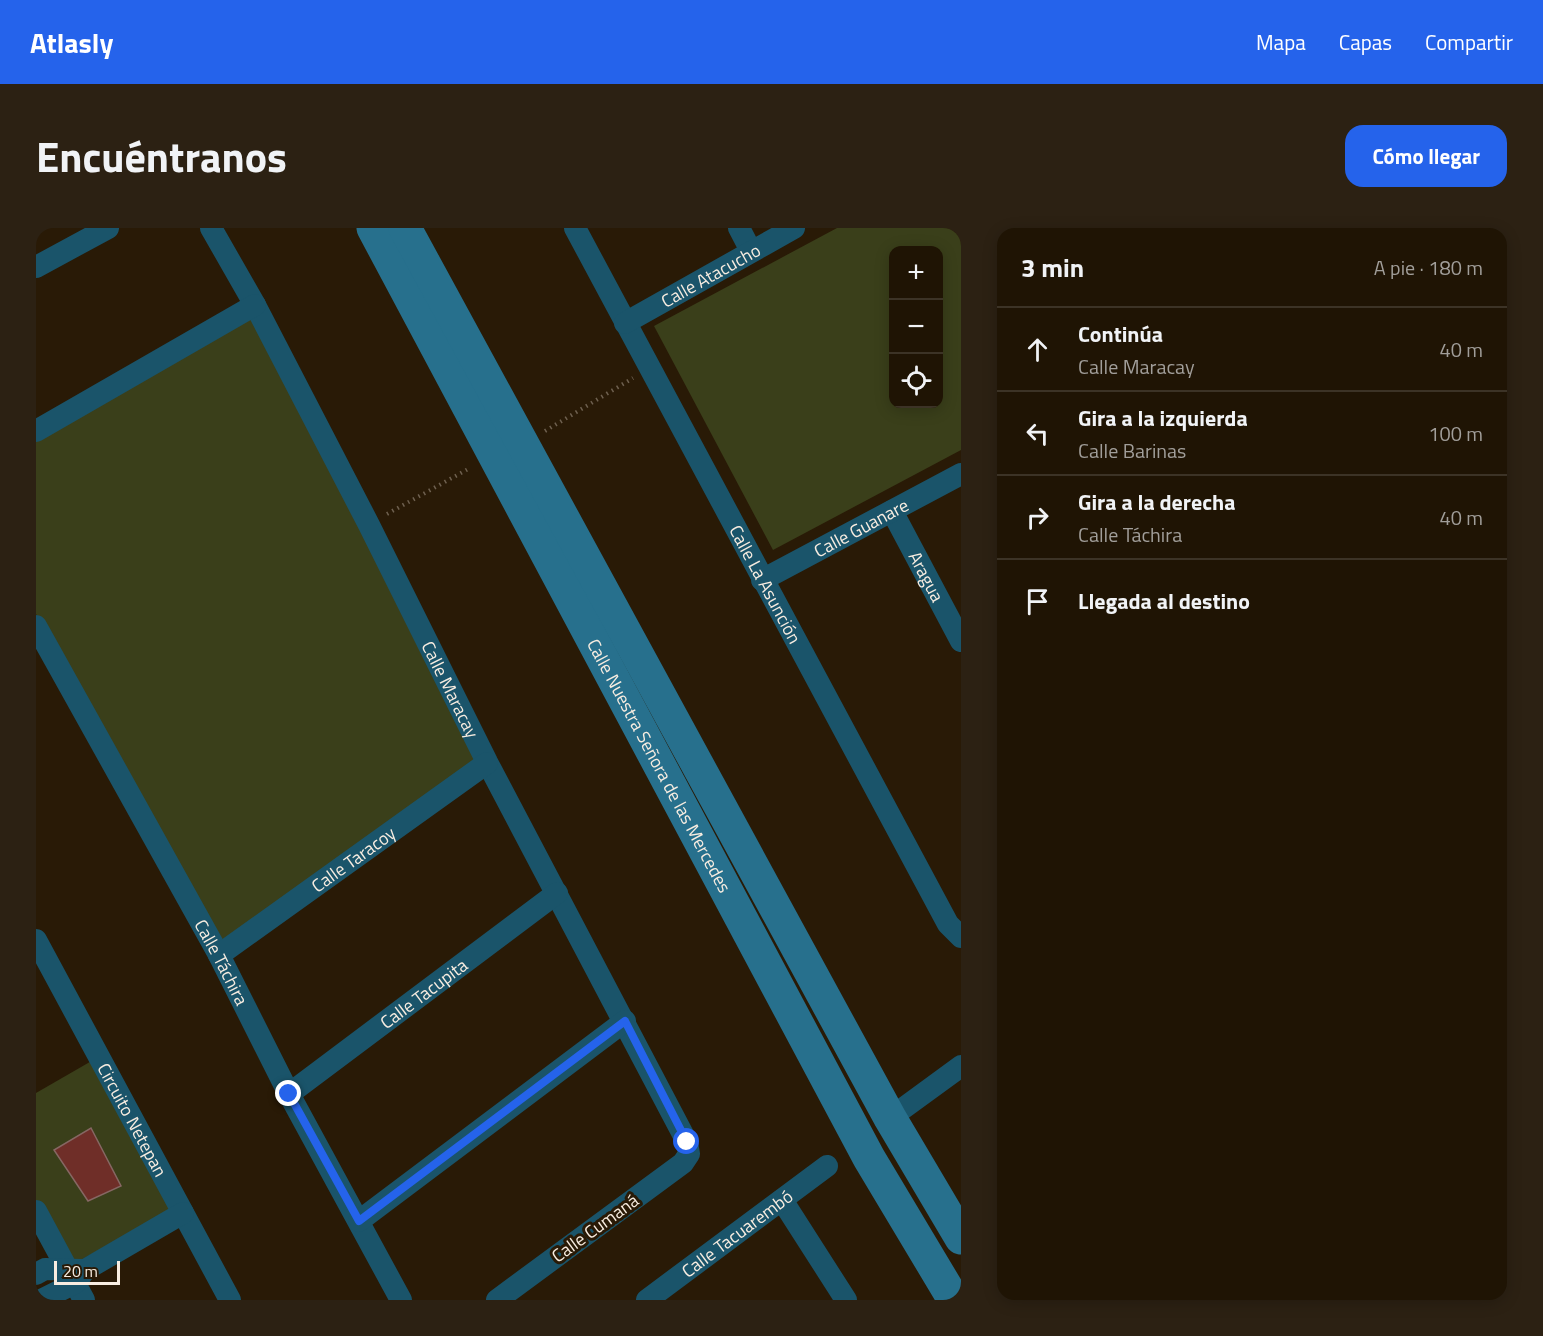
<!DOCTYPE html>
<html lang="es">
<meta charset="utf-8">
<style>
:root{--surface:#1f1404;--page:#2c2113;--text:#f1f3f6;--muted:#a19e9a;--line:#3c3326;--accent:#2563eb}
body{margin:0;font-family:"Titillium Web",sans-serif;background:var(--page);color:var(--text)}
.controls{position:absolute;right:18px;top:18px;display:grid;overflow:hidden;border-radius:12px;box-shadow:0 3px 15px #0003}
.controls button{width:54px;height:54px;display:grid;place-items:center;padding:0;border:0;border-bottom:2px solid var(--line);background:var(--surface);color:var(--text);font:30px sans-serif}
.scale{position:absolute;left:18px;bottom:15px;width:66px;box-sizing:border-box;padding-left:6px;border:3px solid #f8ede1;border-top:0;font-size:16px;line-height:21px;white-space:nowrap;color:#f8ede1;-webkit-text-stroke:4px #291a06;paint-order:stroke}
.stop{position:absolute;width:18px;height:18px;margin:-14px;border:4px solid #2563eb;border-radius:50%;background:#fff}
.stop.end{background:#2563eb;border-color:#fff;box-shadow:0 2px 6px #0008}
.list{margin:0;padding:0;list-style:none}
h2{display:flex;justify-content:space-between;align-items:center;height:78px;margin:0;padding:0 24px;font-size:26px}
h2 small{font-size:20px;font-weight:400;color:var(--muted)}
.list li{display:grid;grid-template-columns:39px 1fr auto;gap:18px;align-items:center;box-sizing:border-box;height:84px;padding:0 24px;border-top:2px solid var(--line)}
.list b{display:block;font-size:22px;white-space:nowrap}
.list p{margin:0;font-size:20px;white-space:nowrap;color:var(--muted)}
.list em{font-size:20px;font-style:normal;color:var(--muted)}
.icon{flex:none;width:33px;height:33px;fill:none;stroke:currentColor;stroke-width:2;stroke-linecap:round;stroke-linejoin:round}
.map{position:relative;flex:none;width:925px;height:1072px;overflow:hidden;border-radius:18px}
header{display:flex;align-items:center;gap:36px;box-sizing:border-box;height:84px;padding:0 30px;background:var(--accent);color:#fff}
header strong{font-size:28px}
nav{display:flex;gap:33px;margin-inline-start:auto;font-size:21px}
.intro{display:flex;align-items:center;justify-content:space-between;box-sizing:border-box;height:144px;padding:0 36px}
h1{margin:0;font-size:42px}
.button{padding:15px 27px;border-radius:18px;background:var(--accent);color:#fff;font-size:21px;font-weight:700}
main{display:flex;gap:36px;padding:0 36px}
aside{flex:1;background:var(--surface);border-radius:18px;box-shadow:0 3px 15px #0003}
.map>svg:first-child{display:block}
.green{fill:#3a3f1a;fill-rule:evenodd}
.building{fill:#6f2e28;stroke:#866763;stroke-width:1.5}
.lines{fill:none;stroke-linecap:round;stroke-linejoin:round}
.path{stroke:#6e604f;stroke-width:4;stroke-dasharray:1.5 4.5;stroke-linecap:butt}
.street{stroke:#1a546a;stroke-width:22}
.secondary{stroke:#27708d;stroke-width:33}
.route{stroke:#2563eb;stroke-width:8}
.labels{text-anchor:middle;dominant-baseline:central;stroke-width:6;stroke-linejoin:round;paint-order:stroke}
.street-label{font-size:18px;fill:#f8ede1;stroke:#291a06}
</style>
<header>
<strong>Atlasly</strong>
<nav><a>Mapa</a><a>Capas</a><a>Compartir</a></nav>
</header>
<div class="intro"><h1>Encuéntranos</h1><a class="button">Cómo llegar</a></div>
<main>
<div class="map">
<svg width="925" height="1072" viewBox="0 0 925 1072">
<rect width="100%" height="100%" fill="#291a06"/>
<!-- green -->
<g class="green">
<path d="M801 0H925V222L737 322 618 98ZM858 22H903V176H858Z"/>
<polygon points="217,81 451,534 183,727 0,386 0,204"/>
<polygon points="59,831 142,980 35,1037 0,973 0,865"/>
</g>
<!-- building -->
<polygon class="building" points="55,900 85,958 52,973 18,922"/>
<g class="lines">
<!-- path -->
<g class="path">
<polyline points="509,203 597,150"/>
<polyline points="351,286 434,240"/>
</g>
<!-- street -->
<g class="street">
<path id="s1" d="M175 0 219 77 333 297 451 534 651 914 653 926 647 935 461 1072"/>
<path id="s2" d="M539 0 912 696 925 709"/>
<polyline points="703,0 715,23"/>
<polyline points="0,39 72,0"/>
<path id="s3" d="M589 95 758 0"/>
<polyline points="0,203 219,77"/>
<path id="s4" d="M856 283 925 413"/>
<path id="s5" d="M726 352 925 246"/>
<path id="s6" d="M0 398 183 727 253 866 365 1072"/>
<path id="s7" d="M0 712 194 1072"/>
<path id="s8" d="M183 727 451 535"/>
<path id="s9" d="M253 866 521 665"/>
<polyline points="854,890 925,838"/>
<polyline points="746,972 810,1072"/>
<polyline points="0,983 48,1072"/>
<polyline points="323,993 589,793"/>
<polyline points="0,1046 9,1041 45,1042"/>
<polyline points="5,1072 39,1055 49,1042 147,985"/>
<path id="s10" d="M611 1072 791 938"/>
</g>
<!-- secondary -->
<g class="secondary">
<path id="s11" d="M337 0 833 930 918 1072"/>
<polyline points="369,0 854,890 925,1010"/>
</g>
</g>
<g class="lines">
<!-- route -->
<polyline class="route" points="253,866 323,993 589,793 651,914"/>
</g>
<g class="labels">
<!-- street labels -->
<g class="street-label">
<text stroke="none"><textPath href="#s3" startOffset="98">Calle Atacucho</textPath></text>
<text stroke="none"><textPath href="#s5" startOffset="112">Calle Guanare</textPath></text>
<text stroke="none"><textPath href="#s4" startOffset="74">Aragua</textPath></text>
<text stroke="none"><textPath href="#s2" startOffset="404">Calle La Asunción</textPath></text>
<text stroke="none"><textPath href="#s1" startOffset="520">Calle Maracay</textPath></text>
<text stroke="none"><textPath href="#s11" startOffset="609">Calle Nuestra Señora de las Mercedes</textPath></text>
<text stroke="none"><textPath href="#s8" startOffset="165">Calle Taracoy</textPath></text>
<text stroke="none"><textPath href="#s6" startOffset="384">Calle Táchira</textPath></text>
<text stroke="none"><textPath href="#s9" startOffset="168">Calle Tacupita</textPath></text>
<text stroke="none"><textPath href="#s7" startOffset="204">Circuito Netepan</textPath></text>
<text transform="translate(559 1000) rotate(-36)">Calle Cumaná</text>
<text stroke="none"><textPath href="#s10" startOffset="112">Calle Tacuarembó</textPath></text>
</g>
</g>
</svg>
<div class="controls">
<button>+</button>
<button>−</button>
<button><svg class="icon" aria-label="locate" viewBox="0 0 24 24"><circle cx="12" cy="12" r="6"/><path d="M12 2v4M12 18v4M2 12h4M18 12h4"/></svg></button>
</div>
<div class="scale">20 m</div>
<div class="stop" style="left:651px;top:914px"></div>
<div class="stop end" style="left:253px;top:866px"></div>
</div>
<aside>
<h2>3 min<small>A pie · 180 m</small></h2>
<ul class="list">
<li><svg class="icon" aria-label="ahead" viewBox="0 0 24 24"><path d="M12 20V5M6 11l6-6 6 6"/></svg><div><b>Continúa</b><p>Calle Maracay</p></div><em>40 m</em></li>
<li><svg class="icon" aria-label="left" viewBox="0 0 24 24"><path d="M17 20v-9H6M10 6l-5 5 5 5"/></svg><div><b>Gira a la izquierda</b><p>Calle Barinas</p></div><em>100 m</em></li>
<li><svg class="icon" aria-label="right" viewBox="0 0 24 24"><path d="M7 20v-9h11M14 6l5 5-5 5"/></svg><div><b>Gira a la derecha</b><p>Calle Táchira</p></div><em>40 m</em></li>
<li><svg class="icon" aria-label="arrive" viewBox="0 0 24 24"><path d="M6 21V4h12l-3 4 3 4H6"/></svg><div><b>Llegada al destino</b></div></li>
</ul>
</aside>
</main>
